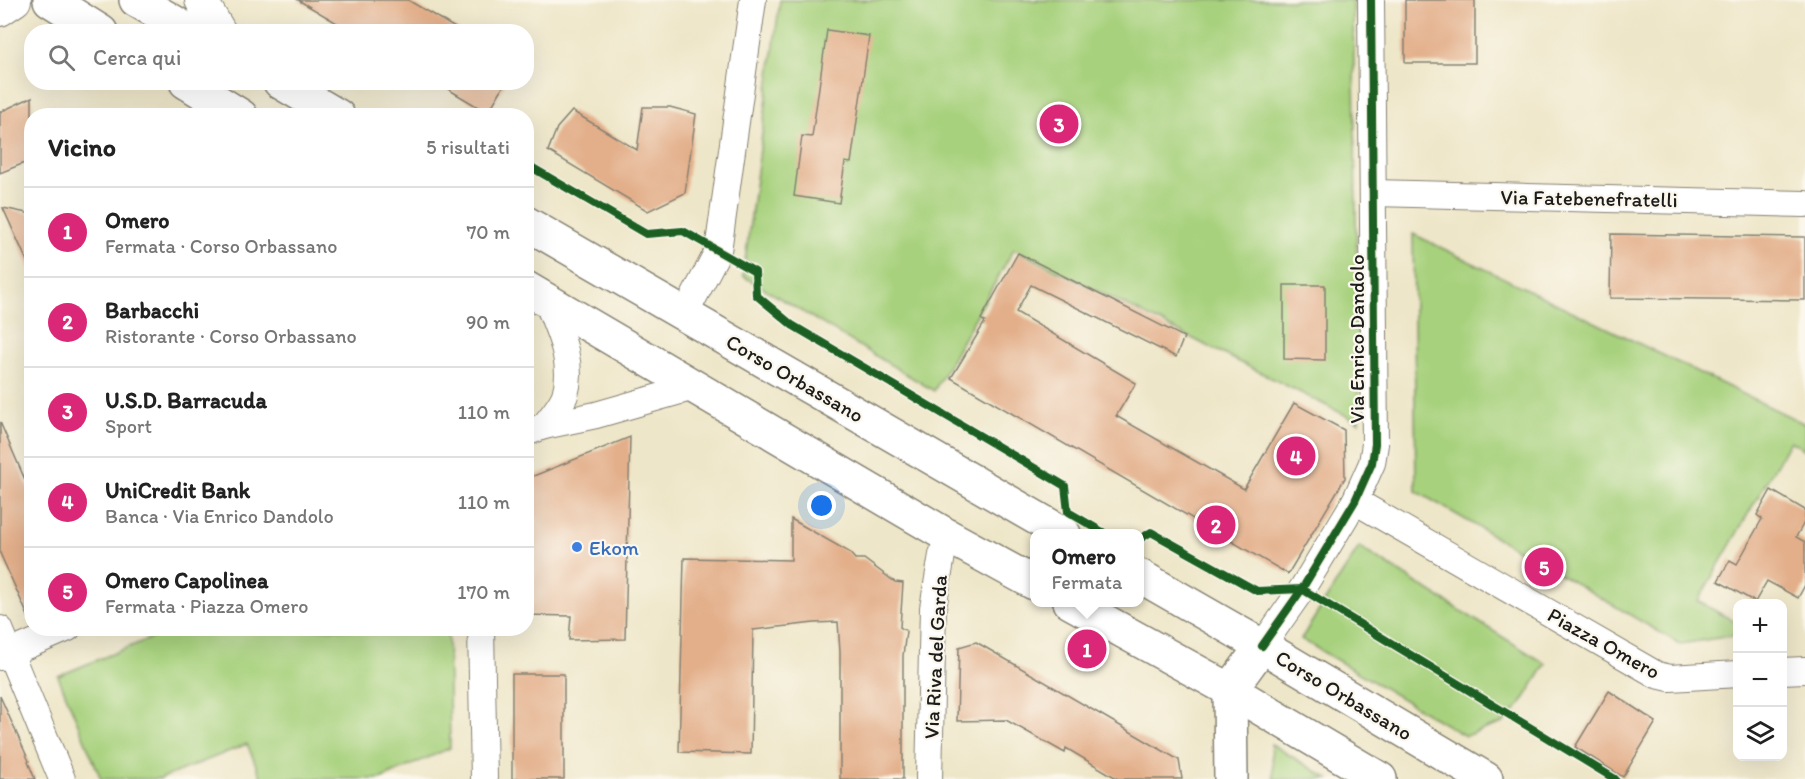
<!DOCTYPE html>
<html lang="it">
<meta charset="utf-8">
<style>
:root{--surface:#fff;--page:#f2f2f2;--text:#222;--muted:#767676;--line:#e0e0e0;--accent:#db2777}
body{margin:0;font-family:Itim,sans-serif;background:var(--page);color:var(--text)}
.controls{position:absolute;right:18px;bottom:18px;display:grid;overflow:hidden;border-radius:12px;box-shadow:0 6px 24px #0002}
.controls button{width:54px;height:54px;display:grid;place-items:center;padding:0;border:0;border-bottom:2px solid var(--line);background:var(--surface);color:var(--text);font:30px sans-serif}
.you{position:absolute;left:822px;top:506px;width:21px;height:21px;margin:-15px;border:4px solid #fff;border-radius:50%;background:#1a73e8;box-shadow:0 0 0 9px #1a73e833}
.badge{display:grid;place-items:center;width:39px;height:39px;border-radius:50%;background:var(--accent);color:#fff;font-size:20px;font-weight:700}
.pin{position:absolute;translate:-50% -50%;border:3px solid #fff;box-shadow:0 2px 6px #0006}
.popup{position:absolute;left:1030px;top:529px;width:114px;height:78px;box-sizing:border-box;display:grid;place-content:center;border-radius:12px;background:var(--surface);filter:drop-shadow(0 2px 4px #0005);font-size:20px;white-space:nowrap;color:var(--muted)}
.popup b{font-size:22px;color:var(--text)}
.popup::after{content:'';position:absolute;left:50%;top:100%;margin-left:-12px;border:12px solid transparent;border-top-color:var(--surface)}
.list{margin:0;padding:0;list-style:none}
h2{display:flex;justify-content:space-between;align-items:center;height:78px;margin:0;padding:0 24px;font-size:26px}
h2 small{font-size:20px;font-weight:400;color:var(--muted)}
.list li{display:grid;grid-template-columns:39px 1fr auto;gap:18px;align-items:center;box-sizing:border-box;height:90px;padding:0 24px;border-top:2px solid var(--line)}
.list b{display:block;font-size:22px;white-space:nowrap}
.list p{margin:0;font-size:20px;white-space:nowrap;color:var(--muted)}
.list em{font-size:20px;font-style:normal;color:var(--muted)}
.icon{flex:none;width:33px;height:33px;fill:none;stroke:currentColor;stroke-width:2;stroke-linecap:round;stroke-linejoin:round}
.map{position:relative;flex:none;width:1805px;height:779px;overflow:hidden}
.search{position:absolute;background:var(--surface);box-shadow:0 6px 24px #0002;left:24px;top:24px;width:510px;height:66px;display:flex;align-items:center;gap:15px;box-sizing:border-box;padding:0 21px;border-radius:24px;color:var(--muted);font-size:22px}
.panel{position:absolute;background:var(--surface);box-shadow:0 6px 24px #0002;left:24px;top:108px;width:510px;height:528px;border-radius:24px}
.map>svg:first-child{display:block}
.green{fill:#a7d17d;stroke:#62764c;stroke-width:1.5}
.building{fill:#e3af8a}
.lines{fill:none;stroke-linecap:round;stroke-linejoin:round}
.minor-casing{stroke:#858172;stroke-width:28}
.tertiary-casing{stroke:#858172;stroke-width:34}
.secondary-casing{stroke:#858172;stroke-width:36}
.primary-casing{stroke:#858172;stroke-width:36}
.minor{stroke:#fff;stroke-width:26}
.tertiary{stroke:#fff;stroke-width:32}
.secondary{stroke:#fff;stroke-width:33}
.primary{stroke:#fff;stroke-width:33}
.cycleway-casing{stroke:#fbf7ec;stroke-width:11}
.cycleway{stroke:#1b5e20;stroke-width:8}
.shop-dot{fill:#3f7fe0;stroke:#fbf7ec;stroke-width:2}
.labels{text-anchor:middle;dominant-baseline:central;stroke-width:4.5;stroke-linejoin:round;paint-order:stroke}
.street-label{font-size:21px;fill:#1c1c1c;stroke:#fbf7ec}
.shop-label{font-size:21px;fill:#366cbe;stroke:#fbf7ec;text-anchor:start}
</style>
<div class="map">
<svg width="1805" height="779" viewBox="0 0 1805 779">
<rect width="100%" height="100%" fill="#fbf7ec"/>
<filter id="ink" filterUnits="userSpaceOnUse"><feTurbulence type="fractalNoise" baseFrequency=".0167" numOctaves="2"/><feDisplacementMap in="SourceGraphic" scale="12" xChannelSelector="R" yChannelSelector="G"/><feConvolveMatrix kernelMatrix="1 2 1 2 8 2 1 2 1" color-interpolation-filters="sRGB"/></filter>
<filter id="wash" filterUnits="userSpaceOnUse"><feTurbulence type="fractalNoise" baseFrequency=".008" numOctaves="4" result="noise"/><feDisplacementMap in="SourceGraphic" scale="24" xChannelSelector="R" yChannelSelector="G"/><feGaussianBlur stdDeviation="1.35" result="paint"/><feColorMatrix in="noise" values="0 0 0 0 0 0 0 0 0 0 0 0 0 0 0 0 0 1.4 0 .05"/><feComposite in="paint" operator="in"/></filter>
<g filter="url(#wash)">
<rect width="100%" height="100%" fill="#eee6c8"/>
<!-- green -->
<g class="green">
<polygon points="780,0 1353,0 1359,422 1014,249 934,391 743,276"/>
<polygon points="1413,234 1805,424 1805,450 1790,441 1698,601 1737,623 1737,635 1680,644 1416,491"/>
<polygon points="1359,547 1546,664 1521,704 1503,723 1465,736 1301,639"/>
<polygon points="173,629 448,629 450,748 380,779 262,779 247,744 160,779 101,779 58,676"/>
<polygon points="1271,744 1329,779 1274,779"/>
</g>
<g id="blocks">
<!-- building -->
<g class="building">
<polygon points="298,0 408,0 462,32 352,32"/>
<rect x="1405" y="0" width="70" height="63"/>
<polygon points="827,30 869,36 851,163 845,162 839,203 794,196 802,136 812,137"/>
<polygon points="436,82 506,82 488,113"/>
<polygon points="32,97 32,160 0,173 0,112"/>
<polygon points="643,107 670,107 696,114 685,193 648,211 548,151 557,128 572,111 637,150"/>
<polygon points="3,208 32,214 32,272"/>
<polygon points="1611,234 1805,237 1805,300 1610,298"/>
<polygon points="1018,253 1184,337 1176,357 1031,285 1016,312 1136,383 1116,416 1244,489 1294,403 1344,430 1345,478 1288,574 951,378 985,322 981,319"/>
<polygon points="1284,285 1325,285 1325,360 1284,359"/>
<polygon points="0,422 32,496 32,625 0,553"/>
<polygon points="630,437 625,639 569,640 571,616 526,615 526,479"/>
<polygon points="1771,490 1805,510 1805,521 1796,537 1805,542 1805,585 1798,598 1767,581 1755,602 1718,581 1730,560 1737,564 1762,519 1757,515"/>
<polygon points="791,519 849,552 855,559 864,559 895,582 903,583 900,627 906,631 903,656 903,779 840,779 840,652 838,622 814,623 753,630 751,754 679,752 684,558 791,560"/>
<polygon points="976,642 1179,760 1182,779 1118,779 1066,748 1065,753 1006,720 957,721 959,647"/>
<rect x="512" y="674" width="52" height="105"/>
<polygon points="1609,691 1656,722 1623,777 1575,747"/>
<polygon points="0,696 29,761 28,762 35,779 0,779"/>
</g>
</g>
</g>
<g filter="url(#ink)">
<use href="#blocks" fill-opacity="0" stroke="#858172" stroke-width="1.5"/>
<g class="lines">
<defs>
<g id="minor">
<polyline points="1373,193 1805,204"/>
<polyline points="685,314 718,251 753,0"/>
<path d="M544 426C551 417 561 406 565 395 575 362 558 329 546 299"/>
<polyline points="526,433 544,426 596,415 694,387"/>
<polyline points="1355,501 1657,675 1670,678 1738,674"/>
<polyline points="481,628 484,779"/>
<polyline points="0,629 62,779"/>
<polyline points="1262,646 1302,589 1355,501 1372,463 1375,444 1371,0"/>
<polyline points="0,657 68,628"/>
<polyline points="1782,671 1805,670"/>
<polyline points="929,779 933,608 942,555 948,536"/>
</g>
<g id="tertiary">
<polyline points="201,0 220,32"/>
<polyline points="0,10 15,0"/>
</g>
<polyline id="secondary" points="1231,779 1230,690 1262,646"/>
<g id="primary">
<polyline points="50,0 101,32"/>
<polyline points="136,0 191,32"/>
<polyline points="186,82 241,116"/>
<polyline points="280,82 338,116"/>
<polyline points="526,223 1064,534"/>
<polyline points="526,288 948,536 1034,583"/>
<polyline points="1140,576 1262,646 1486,779"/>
<polyline points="1070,602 1230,690 1380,779"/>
</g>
</defs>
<!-- minor casing -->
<use href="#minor" class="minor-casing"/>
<!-- tertiary casing -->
<use href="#tertiary" class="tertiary-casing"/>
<!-- secondary casing -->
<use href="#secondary" class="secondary-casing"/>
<!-- primary casing -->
<use href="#primary" class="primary-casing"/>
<!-- minor -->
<use href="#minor" class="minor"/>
<!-- tertiary -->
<use href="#tertiary" class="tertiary"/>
<!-- secondary -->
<use href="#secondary" class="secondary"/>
<!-- primary -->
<use href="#primary" class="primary"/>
<defs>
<g id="cycleway">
<polyline points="526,164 646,234 683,231 755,272 756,295 792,325 1065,486 1068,512 1106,534"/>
<polyline points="1140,539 1151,532 1257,591 1302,589 1615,779"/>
<polyline points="1262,646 1302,589 1355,501 1372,463 1375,444 1371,0"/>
</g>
</defs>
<!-- cycleway casing -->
<use href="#cycleway" class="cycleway-casing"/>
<!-- cycleway -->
<use href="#cycleway" class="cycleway"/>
</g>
</g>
<!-- markers -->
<circle class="shop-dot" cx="577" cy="547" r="6"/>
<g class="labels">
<!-- street labels -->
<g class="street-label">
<text transform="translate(1589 198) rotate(1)">Via Fatebenefratelli</text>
<text transform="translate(1356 339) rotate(-90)">Via Enrico Dandolo</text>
<text transform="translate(795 378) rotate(30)">Corso Orbassano</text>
<text transform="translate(1604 643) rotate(29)">Piazza Omero</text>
<text transform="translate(935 657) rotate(-87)">Via Riva del Garda</text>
<text transform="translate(1344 695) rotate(31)">Corso Orbassano</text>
</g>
<!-- shop labels -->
<g class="shop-label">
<text x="589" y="547">Ekom</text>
</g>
</g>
</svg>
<div class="controls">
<button>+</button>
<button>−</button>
<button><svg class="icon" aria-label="layers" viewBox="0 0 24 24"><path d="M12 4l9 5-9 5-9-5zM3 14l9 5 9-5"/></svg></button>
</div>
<div class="you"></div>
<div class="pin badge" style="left:1087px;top:649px">1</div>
<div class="popup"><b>Omero</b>Fermata</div>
<div class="pin badge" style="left:1216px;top:525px">2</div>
<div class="pin badge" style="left:1059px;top:124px">3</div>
<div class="pin badge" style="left:1296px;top:456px">4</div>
<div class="pin badge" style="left:1544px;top:567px">5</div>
<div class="search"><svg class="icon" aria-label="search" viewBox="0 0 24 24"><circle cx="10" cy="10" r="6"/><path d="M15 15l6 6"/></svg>Cerca qui</div>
<section class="panel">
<h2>Vicino<small>5 risultati</small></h2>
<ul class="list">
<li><span class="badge">1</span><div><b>Omero</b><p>Fermata · Corso Orbassano</p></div><em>70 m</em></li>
<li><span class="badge">2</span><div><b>Barbacchi</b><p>Ristorante · Corso Orbassano</p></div><em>90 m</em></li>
<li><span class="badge">3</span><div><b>U.S.D. Barracuda</b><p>Sport</p></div><em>110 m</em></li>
<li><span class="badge">4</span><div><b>UniCredit Bank</b><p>Banca · Via Enrico Dandolo</p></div><em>110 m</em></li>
<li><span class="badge">5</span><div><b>Omero Capolinea</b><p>Fermata · Piazza Omero</p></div><em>170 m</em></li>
</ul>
</section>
</div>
